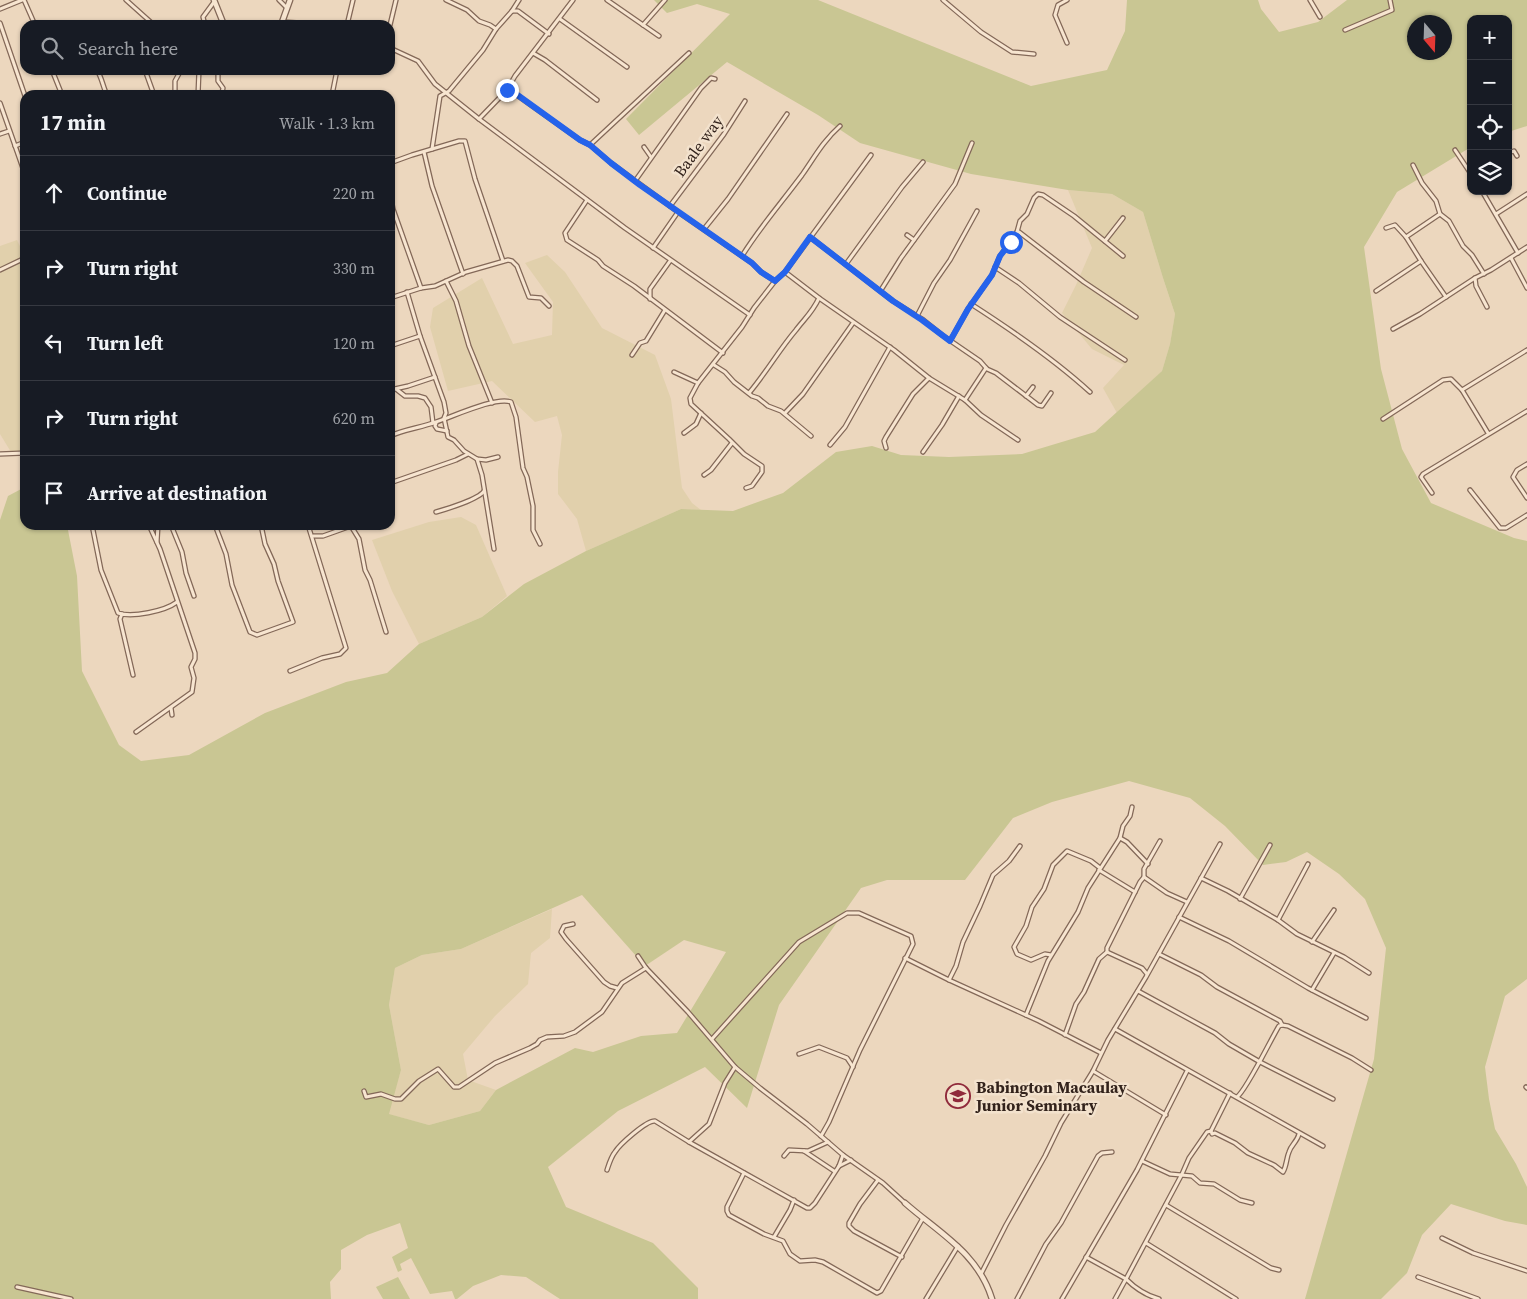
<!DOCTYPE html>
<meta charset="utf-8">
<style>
:root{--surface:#171b24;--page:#20242c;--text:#f1f3f6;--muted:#9ea1a6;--line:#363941}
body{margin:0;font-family:"Source Serif 4",serif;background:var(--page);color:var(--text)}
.controls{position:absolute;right:15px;top:15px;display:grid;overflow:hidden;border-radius:10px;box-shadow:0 1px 4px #0004}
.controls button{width:45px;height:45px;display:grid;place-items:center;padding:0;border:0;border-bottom:1px solid var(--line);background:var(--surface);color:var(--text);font:25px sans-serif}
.compass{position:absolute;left:1407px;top:15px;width:45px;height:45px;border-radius:50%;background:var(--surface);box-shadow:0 1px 4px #0004;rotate:161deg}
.stop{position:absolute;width:15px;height:15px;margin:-11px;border:4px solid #2563eb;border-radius:50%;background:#fff}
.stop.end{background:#2563eb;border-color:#fff;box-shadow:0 1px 5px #0008}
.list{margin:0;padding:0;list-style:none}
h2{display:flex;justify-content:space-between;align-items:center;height:65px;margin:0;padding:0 20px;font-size:21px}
h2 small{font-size:16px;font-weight:400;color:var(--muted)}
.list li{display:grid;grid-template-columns:32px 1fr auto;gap:15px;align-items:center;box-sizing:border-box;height:75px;padding:0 20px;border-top:1px solid var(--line)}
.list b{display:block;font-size:19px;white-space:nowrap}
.list em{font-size:16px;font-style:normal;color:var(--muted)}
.icon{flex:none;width:28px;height:28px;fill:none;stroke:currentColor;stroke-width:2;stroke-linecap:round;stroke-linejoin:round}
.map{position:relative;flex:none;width:1527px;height:1299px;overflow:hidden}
.search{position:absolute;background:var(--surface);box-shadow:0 1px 4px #0004;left:20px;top:20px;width:375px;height:55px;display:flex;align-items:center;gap:12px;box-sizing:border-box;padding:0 18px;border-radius:15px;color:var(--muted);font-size:19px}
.panel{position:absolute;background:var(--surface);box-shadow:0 1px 4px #0004;left:20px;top:90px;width:375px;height:440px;border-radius:15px}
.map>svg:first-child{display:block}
.farmland{fill:#e1d0ac}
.green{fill:#c9c693;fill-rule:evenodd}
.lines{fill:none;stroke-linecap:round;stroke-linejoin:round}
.minor-casing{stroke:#836858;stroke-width:5.5}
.tertiary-casing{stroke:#836858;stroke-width:7}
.minor{stroke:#f7e5d0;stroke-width:3}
.tertiary{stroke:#f7e5d0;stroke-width:4.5}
.route{stroke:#2563eb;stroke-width:6}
.labels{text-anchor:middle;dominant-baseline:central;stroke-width:5;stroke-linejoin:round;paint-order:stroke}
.street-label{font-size:16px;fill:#33231c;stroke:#f3e2cd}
.poi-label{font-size:16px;font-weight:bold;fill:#33231c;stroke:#f3e2cd;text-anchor:start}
</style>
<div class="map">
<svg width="1527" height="1299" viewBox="0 0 1527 1299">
<rect width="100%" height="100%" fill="#ecd7be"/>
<!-- farmland -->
<g class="farmland">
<polygon points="1068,190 1112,194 1143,212 1163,278 1175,314 1170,344 1162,371 1117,413 1103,388 1124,365 1092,349 1062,313 1076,285 1092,248"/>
<polygon points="17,240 25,257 25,294 20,297 25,308 25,450 11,452 0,434 0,246"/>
<polygon points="547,255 565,272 602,328 655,355 671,399 682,488 692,503 701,510 681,509 586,551 577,519 558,494 558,472 562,435 557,416 535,422 492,381 448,391 430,327 433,308 482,278 513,344 552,335 553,302 525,263"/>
<polygon points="461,517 476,525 507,596 482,617 419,644 392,591 372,540 429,522"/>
<polygon points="552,909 550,938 531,953 528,984 495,1016 463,1054 468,1080 496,1090 480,1111 429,1125 388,1114 401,1070 389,1005 395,968 422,955 461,949"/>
</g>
<!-- green -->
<g class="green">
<path d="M654 0H818L1031 86 1107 70 1125 31 1127 0H1258L1261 9 1279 32 1318 22 1347 0H1527V126L1508 132V19H1471V147L1397 192 1364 247 1381 369 1402 449 1431 503 1514 538 1527 541V979L1505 996 1485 1067 1489 1099 1495 1129 1516 1164 1527 1187V1225L1505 1221 1451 1204 1422 1235 1407 1273 1381 1299H1305L1374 1059 1386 948 1365 899 1339 874 1307 852 1286 862 1263 865 1225 826 1190 798 1129 781 1052 802 1013 818 965 880H887L861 888 779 1005 747 1108 705 1067 618 1111 548 1167 566 1207 653 1243 698 1288V1299H560L526 1277 501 1275 473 1286 457 1299H455L452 1291 430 1294 411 1258 400 1264 402 1270 398 1272 392 1257 408 1248 400 1223 367 1235 341 1250V1269L330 1282 331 1299H0V520L8 496 25 487V525H67L77 576 82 671 119 745 141 761 189 755 265 713 346 682 387 673 419 644 482 617 524 584 586 551 681 509 733 511 783 493 836 452 872 446 901 455 949 457 1022 454 1095 432 1162 371 1170 344 1175 314 1163 278 1143 212 1112 194 1068 190 971 174 860 143 818 115 727 62 639 135 626 119 730 14 697 4 667 13ZM1414 22H1444V52H1414ZM582 895 645 966 684 940 726 952 677 1033 641 1036 593 1052 575 1048 496 1090 480 1111 429 1125 389 1114 401 1070 389 1005 395 968 422 955 461 949Z"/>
<polygon points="398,1277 410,1299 383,1299 376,1287"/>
</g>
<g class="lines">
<defs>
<g id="minor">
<polyline points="24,0 35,25"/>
<polyline points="126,0 154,25"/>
<polyline points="279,0 287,8"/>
<polyline points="446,0 467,10 479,21 490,25 496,29"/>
<polyline points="607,0 659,36"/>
<polyline points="943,0 981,32 1012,52 1034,54"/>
<polyline points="1310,0 1320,17"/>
<polyline points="0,9 22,0"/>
<polyline points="512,11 518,11 549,34"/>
<polyline points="560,19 627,67"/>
<polyline points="283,22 335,25"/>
<polyline points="0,23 25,96"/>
<polyline points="205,25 203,17 214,2"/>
<polyline points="347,25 353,0"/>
<polyline points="390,25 396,0"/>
<polyline points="643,25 665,0"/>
<polyline points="1345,30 1392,10 1390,0"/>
<polyline points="1067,43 1055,15 1058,5 1067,0"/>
<polyline points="390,48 418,61 435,84 479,119 625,228 750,315"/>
<polyline points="533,53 545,60 597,100"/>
<polyline points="52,70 62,95"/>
<path d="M97 70C102 78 103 87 107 95"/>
<polyline points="145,70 154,95"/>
<polyline points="218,70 218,81 223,88 222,93"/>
<polyline points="507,90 511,91 580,140 590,145 611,163 678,212 752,263 761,272 775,281"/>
<polyline points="175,95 175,81 181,70"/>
<polyline points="198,95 199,70"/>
<polyline points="216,95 222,93 226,95"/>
<polyline points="332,95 337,70"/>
<polyline points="0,103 25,174"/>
<polyline points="479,119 507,90 515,76 573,0"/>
<polyline points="0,134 9,131"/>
<polyline points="590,145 689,53"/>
<polyline points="15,146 25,142"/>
<polyline points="644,147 651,157"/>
<polyline points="432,149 440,96 449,91 483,50 496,29 512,11 519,0"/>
<polyline points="1455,150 1471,174"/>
<polyline points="424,152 432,186 463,274"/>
<polyline points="1508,153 1514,151 1517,156"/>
<polyline points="390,163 412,155 459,141 465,141 475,179 503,261"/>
<polyline points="1413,165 1422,183 1436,201 1440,214 1449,221 1463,246 1472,255 1484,274"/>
<polyline points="635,181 701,88 711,78 715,79"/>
<polyline points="1482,191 1518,253"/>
<polyline points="390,193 393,209 421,288"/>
<polyline points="587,200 565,233 567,240 598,260 603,266 634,286 723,353"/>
<polyline points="670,206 724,134 745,101"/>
<polyline points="1496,214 1527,194"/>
<polyline points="1386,228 1395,225 1406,237 1421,261"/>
<polyline points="704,229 728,199 787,114"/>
<polyline points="1017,232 1019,232 1084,282 1136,317"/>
<polyline points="907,235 914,240"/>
<polyline points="810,237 893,301 922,319 942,335 980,361 987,369 996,373 1038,405 1042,406 1051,393"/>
<polyline points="1406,237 1440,214"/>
<polyline points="1105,241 1123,218"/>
<polyline points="653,248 678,212"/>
<path d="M742 256C760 227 782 202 802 175 814 158 823 141 840 126"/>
<polyline points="1511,258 1527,288"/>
<polyline points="846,264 902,187 923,162"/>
<polyline points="995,267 1019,283 1060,317 1125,360"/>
<polyline points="0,270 25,258"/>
<polyline points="785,272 819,298 894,350 929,378 965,400 981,415 1018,440"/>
<polyline points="1475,278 1476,286 1487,307"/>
<polyline points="446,281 456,301 469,346 492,403"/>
<polyline points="881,290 901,258 955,184 972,143"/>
<polyline points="1376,291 1421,261 1446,297"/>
<polyline points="407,292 420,336 444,402 446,413 444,418 448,437 454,440 464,451 477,459 486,460 498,457"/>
<polyline points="390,298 421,288 435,286 466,272 508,260 512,261 517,266 529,297 541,298 549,306"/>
<polyline points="650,299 650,289 670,261"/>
<path d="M971 304C1013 331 1054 359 1090 392"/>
<polyline points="917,316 934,283 950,260 977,211"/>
<polyline points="1393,329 1420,314 1475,278 1491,270 1527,247"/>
<polyline points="950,341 968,309 992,275 1000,256 1017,232 1020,221 1027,214 1034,198 1038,194 1043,195 1074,216 1123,256"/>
<polyline points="390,346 420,336"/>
<polyline points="632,355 640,343 646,341 665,310"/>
<polyline points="714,365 725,372 734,382 752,396 758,398 768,406 781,411 811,436"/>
<polyline points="674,372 698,383"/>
<polyline points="396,389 405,396 418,396 425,398 431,407 433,423"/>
<polyline points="390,390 408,386 435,377"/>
<polyline points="1462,390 1488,433"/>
<path d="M749 393C766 373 779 350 796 330 805 318 812 313 819 298"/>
<polyline points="1026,396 1033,387"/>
<polyline points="965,400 986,368"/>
<polyline points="785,413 803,394 853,323"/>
<polyline points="1383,419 1443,380 1451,379 1462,390 1527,350"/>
<polyline points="436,423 435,426 437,429 447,431"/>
<polyline points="684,433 696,424 701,413"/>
<path d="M390 436C405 429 420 428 436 422 452 417 496 396 511 402L516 417 523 468 527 477 533 506V530L540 544"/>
<polyline points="830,445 845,427 890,347"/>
<polyline points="886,448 884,441 886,437 913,394 929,378"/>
<polyline points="923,452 942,425 959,396"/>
<polyline points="0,454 25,453"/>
<polyline points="477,459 482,475 494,549"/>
<polyline points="1527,464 1517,470 1513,477 1527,498"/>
<polyline points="704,475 711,470 732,443"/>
<polyline points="390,483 456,460 468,454"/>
<polyline points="746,488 752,486 762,472 762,466 744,454 729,439 691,404 690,398 698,383 742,327 754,308 775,281 785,272 871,155"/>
<polyline points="1470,490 1500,528 1506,528 1527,515"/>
<polyline points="1432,493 1421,477 1423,474 1527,411"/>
<path d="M436 512C447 509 479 499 484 491"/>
<path d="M92 525 101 570 118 613C132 618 165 611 177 602"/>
<polyline points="171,525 182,552 186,573 194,596"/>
<polyline points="215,525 226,554 232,585 250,632 257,635 293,622 278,581 274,564 265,544 261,525"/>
<polyline points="351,526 359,539 365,570 370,580 386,632"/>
<polyline points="313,536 323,536 351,526"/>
<polyline points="157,542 158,525"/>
<polyline points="122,614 120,619 133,675"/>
<polyline points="290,671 322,658 340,654 346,648 308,525"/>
<polyline points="171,708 172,715"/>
<polyline points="136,732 192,692 194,678 191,667 195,659 195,653 160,549 149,525"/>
<polyline points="1120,838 1127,842 1148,864"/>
<polyline points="1099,870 1135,892"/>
<polyline points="1144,877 1167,893 1187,902"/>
<polyline points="1201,878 1228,891 1278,920 1297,934 1344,957 1369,973"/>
<polyline points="1240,899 1270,845"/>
<polyline points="1179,917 1229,941 1308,988 1366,1018"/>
<polyline points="1278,920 1308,864"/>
<polyline points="573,924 564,926 561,932 566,939 604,982 610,986 617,988"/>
<polyline points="1312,942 1334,910"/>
<polyline points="1107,952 1142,968 1147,974"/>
<path d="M1159 954 1201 975 1217 987 1280 1021 1282 1025 1279 1026C1271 1039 1246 1091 1237 1097"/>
<polyline points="1051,955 1045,954 1031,960 1017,954 1014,947 1026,926 1032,907 1044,889 1053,865 1067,851 1091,861 1100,868"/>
<polyline points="638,956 646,968 688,1012 735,1067 760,1088 807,1124 843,1155 883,1183 905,1203"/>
<polyline points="905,958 949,980 1039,1021 1101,1053"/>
<polyline points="949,980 956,966 963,942 980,906 993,875 1009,861 1020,846"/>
<polyline points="1312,990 1334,953"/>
<polyline points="1138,991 1215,1033 1229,1044 1260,1062 1333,1099"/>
<polyline points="1026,1015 1048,961 1078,912 1088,888 1120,838 1123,826 1130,816 1132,807"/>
<polyline points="1282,1025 1288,1026 1352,1058 1371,1070"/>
<polyline points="1115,1029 1323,1146"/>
<polyline points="1065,1035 1076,1004 1084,992 1099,959 1107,952 1107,948 1140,882 1144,877 1144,869 1160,841"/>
<polyline points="712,1039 799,942 847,913 859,913 911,936 913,944 860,1050 829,1122 821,1136"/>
<polyline points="799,1054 819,1047 847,1058 853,1067"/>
<polyline points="1093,1071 1166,1115"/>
<polyline points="1526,1087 1527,1088"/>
<polyline points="364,1091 366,1097 381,1094 395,1099 401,1099 419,1081 438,1069 454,1087 459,1087 495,1063 530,1048 537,1044 540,1040 547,1037 564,1036 575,1032 602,1012 622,983 646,968"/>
<path d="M1211 1131 1212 1134 1215 1133 1235 1143 1248 1153 1274 1165 1283 1172C1287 1165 1286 1159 1289 1152 1291 1145 1297 1142 1299 1134"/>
<polyline points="689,1142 709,1124 725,1083 735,1067"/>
<polyline points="804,1151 834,1171"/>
<polyline points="784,1156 789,1150 808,1151 828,1142"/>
<polyline points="1142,1161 1170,1174 1192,1176 1200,1183 1214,1184 1240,1200 1252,1203"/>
<polyline points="839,1166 851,1160"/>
<path d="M607 1170C609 1164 611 1157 615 1152 620 1144 647 1120 655 1121L689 1142 807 1208H810L815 1203 839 1166 843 1155"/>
<polyline points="744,1173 727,1207 727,1211 729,1215 764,1234 783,1241 790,1254 800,1261 815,1260 823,1262 877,1293 881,1291 923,1218"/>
<polyline points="878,1180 860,1204 849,1223 849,1226 854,1231 902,1257"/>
<polyline points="1166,1205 1271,1268 1279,1270"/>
<polyline points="774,1237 790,1210 794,1200"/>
<polyline points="1442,1238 1473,1253 1527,1271"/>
<polyline points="1146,1243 1236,1299"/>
<polyline points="1086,1257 1126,1279 1182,1174 1189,1158 1207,1132 1211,1131 1230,1093"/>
<polyline points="981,1274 1006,1225 1045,1156 1061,1123 1093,1071 1108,1040 1146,977 1220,844"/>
<polyline points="1418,1277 1478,1299"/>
<polyline points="17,1287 71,1299"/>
<polyline points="926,1299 958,1246"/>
<polyline points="1017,1299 1046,1244 1061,1223 1098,1156 1102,1153 1112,1152"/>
<polyline points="1062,1299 1137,1170 1187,1071"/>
<path d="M1115 1299 1126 1279C1136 1289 1145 1295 1159 1299"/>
</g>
<g id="tertiary">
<polyline points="214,0 224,25"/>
<polyline points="281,25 290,0"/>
<path d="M905 1203C939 1233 978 1253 992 1299"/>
</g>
</defs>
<!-- minor casing -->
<use href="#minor" class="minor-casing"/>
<!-- tertiary casing -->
<use href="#tertiary" class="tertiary-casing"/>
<!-- minor -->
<use href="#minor" class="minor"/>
<!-- tertiary -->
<use href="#tertiary" class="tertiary"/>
</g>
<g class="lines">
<!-- route -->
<polyline class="route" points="507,90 512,91 580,140 590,145 611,163 640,185 752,263 761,272 775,281 785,272 810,237 893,301 922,320 950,341 968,309 992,275 1000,256 1011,242"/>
</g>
<!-- icons -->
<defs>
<symbol id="school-ring" viewBox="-11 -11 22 22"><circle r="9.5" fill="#f3e2cd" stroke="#902a3b" stroke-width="1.5"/><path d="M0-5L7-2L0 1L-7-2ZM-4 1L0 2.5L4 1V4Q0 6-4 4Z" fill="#902a3b"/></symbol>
</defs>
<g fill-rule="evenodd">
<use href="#school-ring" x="944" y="1082" width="28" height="28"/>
</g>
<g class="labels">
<!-- street labels -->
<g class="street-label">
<text transform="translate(698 146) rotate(-54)">Baale way</text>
</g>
<!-- poi labels -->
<g class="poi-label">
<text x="976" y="1087">Babington Macaulay<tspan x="976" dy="18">Junior Seminary</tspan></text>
</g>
</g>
</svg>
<div class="controls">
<button>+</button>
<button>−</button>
<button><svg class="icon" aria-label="locate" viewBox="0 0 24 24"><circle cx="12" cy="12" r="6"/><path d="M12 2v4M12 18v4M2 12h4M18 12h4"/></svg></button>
<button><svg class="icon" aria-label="layers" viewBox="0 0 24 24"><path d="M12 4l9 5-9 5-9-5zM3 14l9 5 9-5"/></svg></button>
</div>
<svg class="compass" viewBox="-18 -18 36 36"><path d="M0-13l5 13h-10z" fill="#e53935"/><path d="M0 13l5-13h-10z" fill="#9ea1a6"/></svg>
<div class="stop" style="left:1011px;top:242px"></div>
<div class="stop end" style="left:507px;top:90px"></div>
<div class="search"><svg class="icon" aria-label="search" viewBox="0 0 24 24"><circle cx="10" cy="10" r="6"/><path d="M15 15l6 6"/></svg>Search here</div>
<section class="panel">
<h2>17 min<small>Walk · 1.3 km</small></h2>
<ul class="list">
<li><svg class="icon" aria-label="ahead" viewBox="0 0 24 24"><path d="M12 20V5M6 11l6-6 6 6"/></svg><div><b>Continue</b></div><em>220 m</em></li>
<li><svg class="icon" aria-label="right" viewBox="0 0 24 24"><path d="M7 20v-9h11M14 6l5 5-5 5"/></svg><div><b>Turn right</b></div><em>330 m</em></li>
<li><svg class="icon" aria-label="left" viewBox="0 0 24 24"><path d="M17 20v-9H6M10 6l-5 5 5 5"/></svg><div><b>Turn left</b></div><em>120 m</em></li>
<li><svg class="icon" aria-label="right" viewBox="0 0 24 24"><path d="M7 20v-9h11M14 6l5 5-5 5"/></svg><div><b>Turn right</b></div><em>620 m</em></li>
<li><svg class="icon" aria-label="arrive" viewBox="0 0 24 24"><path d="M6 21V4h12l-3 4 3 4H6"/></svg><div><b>Arrive at destination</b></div></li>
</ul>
</section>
</div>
